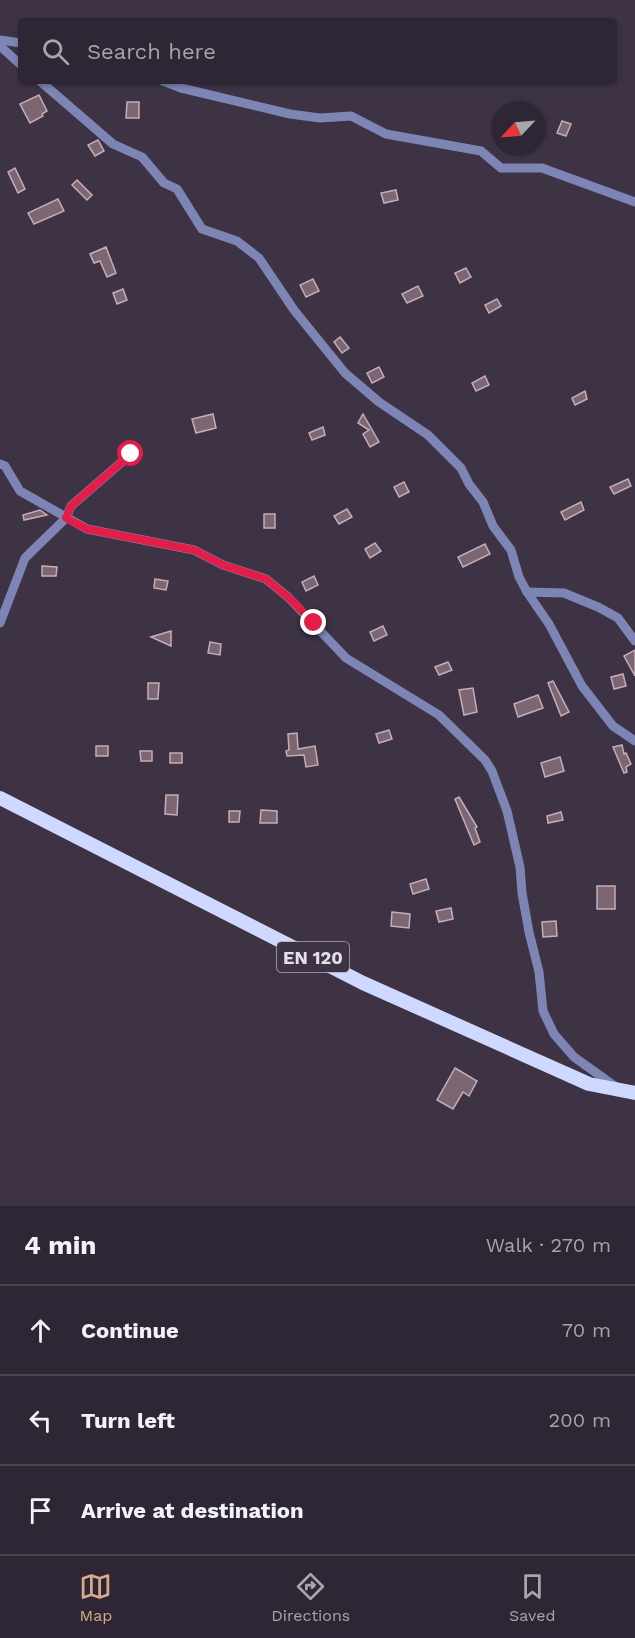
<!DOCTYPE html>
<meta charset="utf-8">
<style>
:root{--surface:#2e2634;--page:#362e3c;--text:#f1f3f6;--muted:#a7a5ac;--line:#49434f;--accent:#d6ab8b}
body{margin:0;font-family:"Work Sans",sans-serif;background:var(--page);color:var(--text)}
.compass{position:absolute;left:491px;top:102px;width:54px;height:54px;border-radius:50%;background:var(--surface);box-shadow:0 2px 4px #0004;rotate:244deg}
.stop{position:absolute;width:18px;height:18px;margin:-14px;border:4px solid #e11d48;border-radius:50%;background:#fff}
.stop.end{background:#e11d48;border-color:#fff;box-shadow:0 2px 6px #0008}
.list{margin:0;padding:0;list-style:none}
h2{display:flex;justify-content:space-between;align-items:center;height:78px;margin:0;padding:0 24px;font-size:26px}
h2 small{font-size:20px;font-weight:400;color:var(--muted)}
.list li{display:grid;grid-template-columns:39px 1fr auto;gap:18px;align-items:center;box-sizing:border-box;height:90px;padding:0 24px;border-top:2px solid var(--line)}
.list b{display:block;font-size:22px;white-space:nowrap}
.list em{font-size:20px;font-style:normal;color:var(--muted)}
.icon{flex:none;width:33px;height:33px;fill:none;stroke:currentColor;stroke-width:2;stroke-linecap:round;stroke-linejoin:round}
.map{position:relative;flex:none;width:635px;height:1206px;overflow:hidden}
.search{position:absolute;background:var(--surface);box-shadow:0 2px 4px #0004;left:18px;right:18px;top:18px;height:66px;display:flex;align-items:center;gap:15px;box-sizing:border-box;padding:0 21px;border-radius:6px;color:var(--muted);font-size:22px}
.sheet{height:348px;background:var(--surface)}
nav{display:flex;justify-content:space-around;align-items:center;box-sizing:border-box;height:84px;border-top:2px solid var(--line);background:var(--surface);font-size:16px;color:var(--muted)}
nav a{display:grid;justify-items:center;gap:3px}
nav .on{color:var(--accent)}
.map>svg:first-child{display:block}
.building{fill:#7c6672;stroke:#c6adba;stroke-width:1.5}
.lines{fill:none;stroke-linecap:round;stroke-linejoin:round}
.minor{stroke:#7d85b5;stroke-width:9}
.primary{stroke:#cfd8ff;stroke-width:14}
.route{stroke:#e11d48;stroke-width:8}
.labels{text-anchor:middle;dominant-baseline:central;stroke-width:6;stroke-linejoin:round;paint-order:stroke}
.shield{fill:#3d3345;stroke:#b3abb9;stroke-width:1.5}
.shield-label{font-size:18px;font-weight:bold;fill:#e5dfeb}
</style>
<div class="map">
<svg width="635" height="1206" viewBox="0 0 635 1206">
<rect width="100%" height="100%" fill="#3d3345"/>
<!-- building -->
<g class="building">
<polygon points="39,95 47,111 42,114 43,116 30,123 20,104"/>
<polygon points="127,102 139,102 139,118 126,118"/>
<polygon points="562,121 571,124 566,136 557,133"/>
<polygon points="98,140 104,151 95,156 88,145"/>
<polygon points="15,168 25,189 18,193 8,172"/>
<polygon points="77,180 92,195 87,200 72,185"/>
<polygon points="396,190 398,200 384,203 381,193"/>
<polygon points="58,199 64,211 34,224 28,213"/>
<polygon points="106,247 116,273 107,277 100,261 94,263 90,254"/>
<polygon points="466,268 471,277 460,283 455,273"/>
<polygon points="313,279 319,291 306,297 300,285"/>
<polygon points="418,286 423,296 407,303 402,294"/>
<polygon points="123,289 127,300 117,304 113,293"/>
<polygon points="497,299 501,306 489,313 485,305"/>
<polygon points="340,337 349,348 342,353 334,342"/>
<polygon points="379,367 384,377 372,383 367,373"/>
<polygon points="485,376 489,385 476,391 472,383"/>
<polygon points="585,391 587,399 575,405 572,398"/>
<polygon points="213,414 216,428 196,433 192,419"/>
<polygon points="363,414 379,442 370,447 363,434 369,430 358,423"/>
<polygon points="323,427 325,435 312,440 309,433"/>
<polygon points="628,479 631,486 614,494 610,487"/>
<polygon points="404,482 409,492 399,497 394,487"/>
<polygon points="581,502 584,510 565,520 561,512"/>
<polygon points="347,509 352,517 339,524 334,516"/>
<polygon points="40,510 47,515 24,520 23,515"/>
<rect x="264" y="514" width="11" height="14"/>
<polygon points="375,543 381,551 370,558 365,549"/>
<polygon points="485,544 490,554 463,567 458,557"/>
<polygon points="42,566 57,567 56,576 42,576"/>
<polygon points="314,576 318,585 306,591 302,582"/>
<polygon points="155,579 168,581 166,590 154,588"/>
<polygon points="383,626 387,635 374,641 370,632"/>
<polygon points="171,631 171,646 151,637"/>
<polygon points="210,642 221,644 220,655 208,653"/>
<polygon points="635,650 635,676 624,656"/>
<polygon points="448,662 452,670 439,675 435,667"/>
<polygon points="623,674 626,686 614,689 611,677"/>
<polygon points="553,681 569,712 561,716 548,683"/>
<polygon points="148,683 159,683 158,699 148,699"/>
<polygon points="473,688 477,712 464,715 459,690"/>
<polygon points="538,695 543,708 518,717 514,704"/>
<polygon points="389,730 392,739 379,743 376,734"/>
<polygon points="297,733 298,749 315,746 318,765 306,767 304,755 287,756 286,751 289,750 288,734"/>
<polygon points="622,745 624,754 626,753 631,764 626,767 627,772 624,773 613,747"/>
<rect x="96" y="746" width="12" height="10"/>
<polygon points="140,751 152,751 152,761 141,761"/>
<rect x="170" y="753" width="12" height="10"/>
<polygon points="560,757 564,771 545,777 541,763"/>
<polygon points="166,795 178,795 177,815 165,814"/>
<polygon points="459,797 477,827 475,828 480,842 474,845 455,799"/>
<polygon points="261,810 277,811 277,823 260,823"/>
<polygon points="229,811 240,811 239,822 229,822"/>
<polygon points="561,812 563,820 548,823 547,816"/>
<polygon points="426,879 429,889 413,894 410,884"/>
<rect x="597" y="886" width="18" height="23"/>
<polygon points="451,908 453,919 439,922 436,911"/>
<polygon points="392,912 410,914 409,928 391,926"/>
<polygon points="556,921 557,936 543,937 542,922"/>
<polygon points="455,1068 477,1081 469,1096 463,1092 453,1109 437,1100"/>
</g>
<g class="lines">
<!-- minor -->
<g class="minor">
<polyline points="0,40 21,43"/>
<polyline points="0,46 21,65"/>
<polyline points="40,81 113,144 142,157 164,183 177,189 202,229 237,241 259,258 294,310 345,373 379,402 428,435 461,468 469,484 483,502 493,526 511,550 519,577 527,592 549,624 582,686 613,726 635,741"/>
<polyline points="163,81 181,88 290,114 320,118 351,116 386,134 481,151 501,168 542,168 635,202"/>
<polyline points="0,464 5,466 20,491 87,529 194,550 223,565 266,579 288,597 346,658 439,715 485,760 492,771 507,811 520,867 522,893 529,932 539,972 543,1011 554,1034 574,1057 616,1087"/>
<polyline points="527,592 564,593 598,607 618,618 635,641"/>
<polyline points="0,623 25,558 66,518 71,506 131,454"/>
</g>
<!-- primary -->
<polyline class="primary" points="0,798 363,983 589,1084 635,1093"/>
</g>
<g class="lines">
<!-- route -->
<polyline class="route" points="131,454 71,506 66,518 87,529 194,550 223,565 266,579 288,597 314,623"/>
</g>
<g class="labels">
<!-- shield labels -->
<rect class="shield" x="277" y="942" width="72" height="30" rx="4.5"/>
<g class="shield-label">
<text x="313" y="957">EN 120</text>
</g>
</g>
</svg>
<svg class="compass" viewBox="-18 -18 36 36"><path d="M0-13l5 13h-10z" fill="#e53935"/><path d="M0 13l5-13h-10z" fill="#a7a5ac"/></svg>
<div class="stop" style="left:131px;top:454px"></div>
<div class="stop end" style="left:314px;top:623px"></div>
<div class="search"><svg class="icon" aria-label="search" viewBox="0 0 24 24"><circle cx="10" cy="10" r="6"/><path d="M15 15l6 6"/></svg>Search here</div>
</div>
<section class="sheet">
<h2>4 min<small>Walk · 270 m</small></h2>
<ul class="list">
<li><svg class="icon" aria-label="ahead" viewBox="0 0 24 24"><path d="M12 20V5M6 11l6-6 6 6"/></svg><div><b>Continue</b></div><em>70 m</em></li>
<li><svg class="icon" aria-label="left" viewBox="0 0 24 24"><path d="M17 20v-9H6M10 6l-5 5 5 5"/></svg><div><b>Turn left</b></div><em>200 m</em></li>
<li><svg class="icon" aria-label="arrive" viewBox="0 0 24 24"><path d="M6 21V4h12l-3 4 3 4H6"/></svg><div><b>Arrive at destination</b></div></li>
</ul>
</section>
<nav>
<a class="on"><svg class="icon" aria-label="map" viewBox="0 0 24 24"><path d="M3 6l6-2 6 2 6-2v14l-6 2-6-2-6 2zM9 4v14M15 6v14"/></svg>Map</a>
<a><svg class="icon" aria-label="directions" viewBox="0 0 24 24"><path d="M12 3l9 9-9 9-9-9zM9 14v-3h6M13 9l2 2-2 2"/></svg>Directions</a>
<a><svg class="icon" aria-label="saved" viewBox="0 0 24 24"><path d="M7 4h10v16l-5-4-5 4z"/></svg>Saved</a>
</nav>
